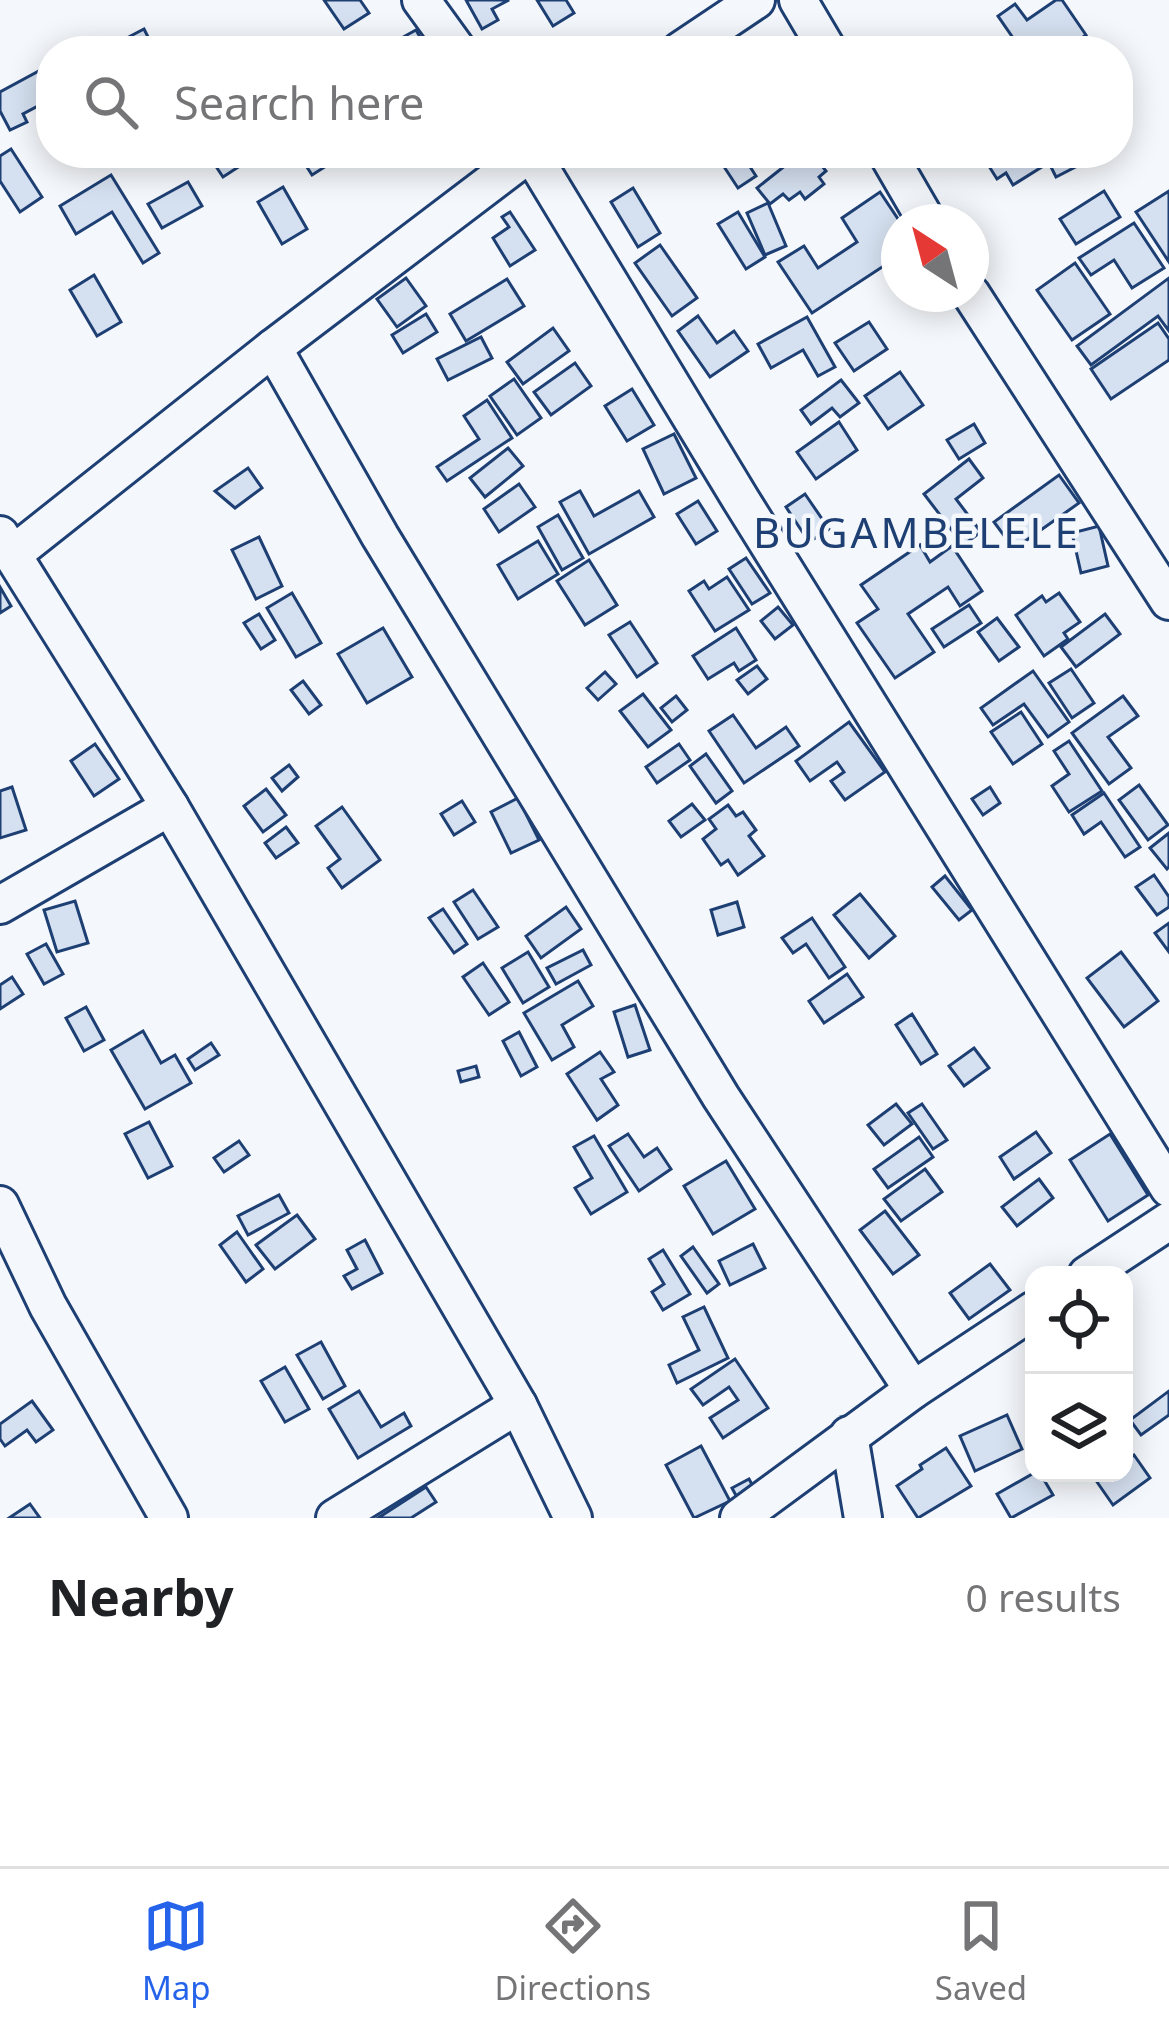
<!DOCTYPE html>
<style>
:root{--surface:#fff;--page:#f2f2f2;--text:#202124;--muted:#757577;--line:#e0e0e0;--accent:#2563eb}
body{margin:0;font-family:"Noto Sans",sans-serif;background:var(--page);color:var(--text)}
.controls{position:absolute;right:36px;bottom:36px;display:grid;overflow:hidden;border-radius:24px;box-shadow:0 6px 30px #0003}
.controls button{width:108px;height:108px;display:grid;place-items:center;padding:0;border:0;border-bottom:3px solid var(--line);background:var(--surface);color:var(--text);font:60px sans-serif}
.compass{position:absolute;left:881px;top:204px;width:108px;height:108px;border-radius:50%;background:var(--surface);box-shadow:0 6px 30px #0003;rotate:324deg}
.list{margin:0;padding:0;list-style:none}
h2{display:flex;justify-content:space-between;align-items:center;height:156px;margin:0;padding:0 48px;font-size:51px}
h2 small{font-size:39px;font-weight:400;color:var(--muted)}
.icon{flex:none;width:66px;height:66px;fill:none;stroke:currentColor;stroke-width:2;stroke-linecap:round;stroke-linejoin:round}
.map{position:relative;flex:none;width:1169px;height:1518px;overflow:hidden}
.search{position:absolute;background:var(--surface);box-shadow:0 6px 30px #0003;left:36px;right:36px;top:36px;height:132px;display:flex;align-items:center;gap:30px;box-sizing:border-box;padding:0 42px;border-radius:48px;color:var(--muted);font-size:45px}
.sheet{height:348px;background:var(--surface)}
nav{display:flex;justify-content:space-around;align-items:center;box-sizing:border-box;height:168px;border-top:3px solid var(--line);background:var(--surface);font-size:33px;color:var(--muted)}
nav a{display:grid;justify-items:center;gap:6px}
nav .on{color:var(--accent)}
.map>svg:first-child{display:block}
.building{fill:#d5e0f0;stroke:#1d3f73;stroke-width:3}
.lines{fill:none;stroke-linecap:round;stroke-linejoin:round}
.minor-casing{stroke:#1d3f73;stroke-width:42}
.minor{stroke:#f4f7fb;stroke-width:36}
.labels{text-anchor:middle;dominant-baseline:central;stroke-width:9;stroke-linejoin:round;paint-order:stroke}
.quarter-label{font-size:42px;letter-spacing:3px;fill:#1d3f73;stroke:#f4f7fb}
</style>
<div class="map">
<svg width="1169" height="1518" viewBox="0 0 1169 1518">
<rect width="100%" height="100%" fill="#f4f7fb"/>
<!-- building -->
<g class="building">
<polygon points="324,0 360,0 369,13 344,29"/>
<polygon points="466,0 509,0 492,9 498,20 482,29"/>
<polygon points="537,0 566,0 574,13 553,26"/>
<polygon points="1056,0 1062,0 1086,35 1062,51 1050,38 1032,51 1022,51 998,16 1015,4 1027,20"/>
<polygon points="144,29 153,47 144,51 124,51 119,42"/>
<polygon points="416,30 428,51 378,51"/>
<polygon points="50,65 51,99 23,114 27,122 10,130 0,111 0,92"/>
<polygon points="11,149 42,197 20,212 0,181 0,156"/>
<polygon points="227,153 244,153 249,160 223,177 213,162"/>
<polygon points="298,153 329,153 334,161 312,175"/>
<polygon points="715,153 741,153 756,176 738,188"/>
<polygon points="801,153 812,153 826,171 819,177 824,184 805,199 800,192 789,200 783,194 770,204 757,188"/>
<polygon points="985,153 1038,153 1045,165 1013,185 1006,173 997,179 982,155"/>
<polygon points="1044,153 1078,153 1083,163 1056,177"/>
<polygon points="111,175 159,253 143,263 112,212 76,234 60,206"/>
<polygon points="188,182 202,206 162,228 148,204"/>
<polygon points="283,187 307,229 282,244 258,202"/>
<polygon points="633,188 660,233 638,247 611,202"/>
<polygon points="1104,191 1120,217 1076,244 1060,219"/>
<polygon points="1169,191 1169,262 1136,212"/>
<polygon points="880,192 900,222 899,256 812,313 778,262 804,246 818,268 857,242 842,218"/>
<polygon points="768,203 786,246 765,255 747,213"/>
<polygon points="510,212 535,250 510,266 493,238 509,227 502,217"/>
<polygon points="738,212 765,257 746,269 718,224"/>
<polygon points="1134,223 1164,268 1132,288 1114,260 1091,275 1079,258"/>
<polygon points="660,245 697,298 672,316 635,263"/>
<polygon points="1075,263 1110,314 1072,340 1037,290"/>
<polygon points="94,275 121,322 97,336 70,290"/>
<polygon points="406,278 426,306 397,327 377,299"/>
<polygon points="1169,278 1169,331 1158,316 1091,365 1077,346"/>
<polygon points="507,279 524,306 466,341 450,314"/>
<polygon points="426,314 437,332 403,353 392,335"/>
<polygon points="698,316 717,343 734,331 748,351 710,377 678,331"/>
<polygon points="807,317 835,367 818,376 803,350 771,368 758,344"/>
<polygon points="869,322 887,349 854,371 835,343"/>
<polygon points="1158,323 1169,339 1169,360 1111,399 1091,369"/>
<polygon points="553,328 569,351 523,384 507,362"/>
<polygon points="481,337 492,358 448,380 437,359"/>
<polygon points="575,363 591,386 551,415 534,392"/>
<polygon points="900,372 923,405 888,429 865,396"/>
<polygon points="514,379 541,418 517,435 490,396"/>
<polygon points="841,380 859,403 840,417 832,408 811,424 801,410"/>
<polygon points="632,389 654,425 627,441 605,406"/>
<polygon points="487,400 512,438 447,481 437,467 479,439 464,416"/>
<polygon points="839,422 857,450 816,479 797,452"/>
<polygon points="974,424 985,443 959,459 947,440"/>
<polygon points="674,434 696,478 664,494 643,449"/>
<polygon points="508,448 523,466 485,497 470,478"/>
<polygon points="969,459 983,478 956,499 981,532 963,545 924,494"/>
<polygon points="248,468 262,488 235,508 215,491"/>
<polygon points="1059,475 1079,503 1014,549 994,522"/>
<polygon points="519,484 535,507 499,532 484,509"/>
<polygon points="580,491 594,516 639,491 654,517 589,554 560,502"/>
<polygon points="805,494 829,529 809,542 786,507"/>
<polygon points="698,501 717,531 696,544 677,514"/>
<polygon points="558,515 583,558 562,570 538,527"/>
<polygon points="1099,526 1108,566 1081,573 1072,533"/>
<polygon points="259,537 282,586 256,599 232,550"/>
<polygon points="538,541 558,574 518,599 498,565"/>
<polygon points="920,545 930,562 952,546 982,591 960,606 948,587 908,614 934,652 895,678 857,623 878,609 861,585"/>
<polygon points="746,558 770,593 752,604 729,569"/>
<polygon points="589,560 617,605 585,625 557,581"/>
<polygon points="727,577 749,610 715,631 689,591 704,581 709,589"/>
<polygon points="0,587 11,606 0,613"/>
<polygon points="292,593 321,643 296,657 267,608"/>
<polygon points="1059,593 1080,622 1064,633 1068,639 1044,656 1016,615 1042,596 1046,602"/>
<polygon points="969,605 981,623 944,647 932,629"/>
<polygon points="778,607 793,625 775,639 761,621"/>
<polygon points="259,614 275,640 261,649 244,623"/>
<polygon points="1105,614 1120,634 1076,667 1061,647"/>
<polygon points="997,618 1019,647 999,661 978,632"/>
<polygon points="630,622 657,663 637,677 609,635"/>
<polygon points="383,628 412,677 367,703 338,654"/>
<polygon points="736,628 756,660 739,671 734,663 708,679 693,656"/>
<polygon points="757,666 767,679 748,694 737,680"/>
<polygon points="1071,669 1094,703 1072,718 1049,683"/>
<polygon points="1033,671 1069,722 1048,737 1024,704 993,725 981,708"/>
<polygon points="605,672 616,684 598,700 587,688"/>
<polygon points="303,681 321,705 309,714 291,690"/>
<polygon points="643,694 671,730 648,747 620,711"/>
<polygon points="676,696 687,710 672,722 661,708"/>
<polygon points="1123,696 1138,716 1108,737 1131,768 1109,784 1072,733"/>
<polygon points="1021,712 1042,744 1013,764 991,732"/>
<polygon points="733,715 756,748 786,727 799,746 744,783 709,731"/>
<polygon points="849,722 885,772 845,800 831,781 844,772 837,762 810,781 796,761"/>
<polygon points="1069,741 1102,791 1069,812 1052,786 1069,774 1054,751"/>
<polygon points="95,744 119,779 94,796 71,761"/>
<polygon points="679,744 690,760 657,783 646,767"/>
<polygon points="706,754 732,791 716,803 690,766"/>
<polygon points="289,765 298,777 282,791 272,778"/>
<polygon points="1139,785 1168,825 1148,840 1119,800"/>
<polygon points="12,787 26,830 0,838 0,791"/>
<polygon points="990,787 1000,803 983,815 972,799"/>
<polygon points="266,789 286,815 263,832 244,806"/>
<polygon points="1104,793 1140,847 1125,857 1101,822 1084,834 1072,815"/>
<polygon points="518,798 539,840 511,853 491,812"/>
<polygon points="462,801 475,822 454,835 441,814"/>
<polygon points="692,804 705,820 681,837 669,821"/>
<polygon points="728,805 736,816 743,812 756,830 749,836 764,856 738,875 728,860 721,865 703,839 716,829 709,819"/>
<polygon points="342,807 380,860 342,888 328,868 340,859 316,826"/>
<polygon points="286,827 298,843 276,858 265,843"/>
<polygon points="1169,833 1169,867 1167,869 1150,848"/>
<polygon points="1154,875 1169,897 1169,907 1157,915 1136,887"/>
<polygon points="945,876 972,910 959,920 932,887"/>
<polygon points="473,890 498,927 478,939 454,902"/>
<polygon points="860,894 895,936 869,958 834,915"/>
<polygon points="75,901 88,943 57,952 44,910"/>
<polygon points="737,902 744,927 718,935 711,910"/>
<polygon points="566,907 581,929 541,958 526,936"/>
<polygon points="443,909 467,944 454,953 429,918"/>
<polygon points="812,918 845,967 829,978 806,944 793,953 782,938"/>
<polygon points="1169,923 1169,952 1155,933"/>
<polygon points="46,944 63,974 44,984 27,954"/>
<polygon points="583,950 591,965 556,984 547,968"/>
<polygon points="528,952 549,987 523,1003 502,968"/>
<polygon points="1121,952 1158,1001 1124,1027 1087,978"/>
<polygon points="483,963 509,1002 489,1015 463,977"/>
<polygon points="847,974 863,997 824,1023 809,1001"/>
<polygon points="12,977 23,994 0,1009 0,985"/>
<polygon points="578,981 593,1006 562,1025 574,1047 552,1060 524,1013"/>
<polygon points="635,1005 650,1050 628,1057 614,1012"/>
<polygon points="86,1007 104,1040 84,1051 66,1018"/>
<polygon points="912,1014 937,1054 921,1064 896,1025"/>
<polygon points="143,1031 161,1063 175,1055 191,1083 145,1109 111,1050"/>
<polygon points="519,1032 537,1067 521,1076 503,1041"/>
<polygon points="211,1043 219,1055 195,1070 188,1059"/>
<polygon points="974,1048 989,1068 964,1086 949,1066"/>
<polygon points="600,1052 614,1072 601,1079 618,1105 597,1120 567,1074"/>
<polygon points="476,1066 479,1077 461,1082 458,1071"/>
<polygon points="896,1104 912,1124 884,1145 868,1125"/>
<polygon points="922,1104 947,1140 933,1149 908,1113"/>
<polygon points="149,1122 172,1166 148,1178 125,1134"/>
<polygon points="1036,1132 1051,1153 1014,1179 1000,1157"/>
<polygon points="628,1134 644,1157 657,1148 671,1169 639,1191 609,1146"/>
<polygon points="1110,1134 1148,1195 1108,1221 1070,1160"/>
<polygon points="594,1136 627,1192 591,1214 575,1188 592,1178 574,1147"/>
<polygon points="919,1137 933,1157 888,1188 874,1169"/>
<polygon points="239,1141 249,1155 224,1172 214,1158"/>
<polygon points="726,1161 755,1209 713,1234 684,1186"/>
<polygon points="925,1169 942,1192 901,1221 884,1199"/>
<polygon points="1039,1179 1053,1198 1017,1226 1002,1207"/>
<polygon points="279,1195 289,1213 248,1235 238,1216"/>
<polygon points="885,1211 919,1255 893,1274 860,1230"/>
<polygon points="297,1215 315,1239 275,1269 256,1245"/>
<polygon points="237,1232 263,1269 246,1282 220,1245"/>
<polygon points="365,1240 382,1273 352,1289 344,1276 357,1269 347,1250"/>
<polygon points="753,1244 765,1268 730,1285 719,1261"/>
<polygon points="693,1247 719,1284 707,1293 681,1256"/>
<polygon points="663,1250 690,1294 663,1310 652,1292 664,1284 649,1259"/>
<polygon points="990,1264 1010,1290 969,1319 950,1293"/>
<polygon points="704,1307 728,1358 677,1383 669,1365 699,1350 683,1317"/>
<polygon points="321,1342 345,1386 323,1399 297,1355"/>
<polygon points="735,1359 768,1408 723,1438 710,1418 738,1400 729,1387 703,1405 691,1389"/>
<polygon points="285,1367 309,1409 285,1422 261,1381"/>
<polygon points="359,1391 381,1427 404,1413 411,1426 358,1458 329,1409"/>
<polygon points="1169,1391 1169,1415 1141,1435 1130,1420"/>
<polygon points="32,1401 53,1430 36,1442 27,1430 5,1446 0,1439 0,1424"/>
<polygon points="1007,1415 1022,1449 975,1471 960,1436"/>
<polygon points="701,1446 730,1501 694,1518 666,1465"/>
<polygon points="946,1448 971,1486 918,1518 897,1486 922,1469 920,1465"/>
<polygon points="1134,1455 1150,1478 1113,1505 1097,1482 1110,1473 1124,1473 1124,1462"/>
<polygon points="1034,1473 1040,1473 1053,1495 1011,1518 997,1494"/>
<polygon points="749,1479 756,1492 739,1501 732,1488"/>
<polygon points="426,1487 436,1502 411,1518 378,1518"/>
<polygon points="30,1504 40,1518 9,1518"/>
</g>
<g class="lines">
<defs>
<g id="minor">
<polyline points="421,0 458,51"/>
<polyline points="798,0 828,51"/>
<polyline points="680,51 756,0"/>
<polyline points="531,153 741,500 1169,1188"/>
<polyline points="887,153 927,222"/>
<polyline points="971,294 1169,601"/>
<polyline points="273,348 380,536 721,1097 913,1390"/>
<polyline points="0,535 170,807 518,1405 573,1518"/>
<polyline points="12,555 273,348 530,153"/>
<polyline points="0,905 170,807"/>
<polyline points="0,1205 48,1306 169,1518"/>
<polyline points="1087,1275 1169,1221"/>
<polyline points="849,1435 863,1518"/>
<polyline points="335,1518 518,1405"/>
<polyline points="739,1518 913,1390 1034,1310"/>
</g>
</defs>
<!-- minor casing -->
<use href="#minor" class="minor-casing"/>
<!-- minor -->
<use href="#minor" class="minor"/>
</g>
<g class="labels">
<!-- quarter labels -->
<g class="quarter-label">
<text x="917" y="531">BUGAMBELELE</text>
</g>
</g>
</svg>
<div class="controls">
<button><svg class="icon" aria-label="locate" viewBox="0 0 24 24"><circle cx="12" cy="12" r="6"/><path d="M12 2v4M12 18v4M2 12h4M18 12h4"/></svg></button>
<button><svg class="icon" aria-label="layers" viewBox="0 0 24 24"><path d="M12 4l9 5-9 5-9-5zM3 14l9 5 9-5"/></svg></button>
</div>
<svg class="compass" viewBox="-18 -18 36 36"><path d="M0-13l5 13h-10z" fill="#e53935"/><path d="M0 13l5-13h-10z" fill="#757577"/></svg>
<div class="search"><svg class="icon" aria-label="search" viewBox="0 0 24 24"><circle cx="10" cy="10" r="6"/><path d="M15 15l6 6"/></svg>Search here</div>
</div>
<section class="sheet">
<h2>Nearby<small>0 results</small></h2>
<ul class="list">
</ul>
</section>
<nav>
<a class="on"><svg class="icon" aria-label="map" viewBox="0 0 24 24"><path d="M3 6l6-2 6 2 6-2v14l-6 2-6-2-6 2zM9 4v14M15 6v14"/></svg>Map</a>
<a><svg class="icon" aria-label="directions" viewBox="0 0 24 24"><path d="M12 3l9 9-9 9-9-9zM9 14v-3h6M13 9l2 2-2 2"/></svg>Directions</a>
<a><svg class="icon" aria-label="saved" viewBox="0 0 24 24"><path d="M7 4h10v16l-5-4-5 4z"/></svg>Saved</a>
</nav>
